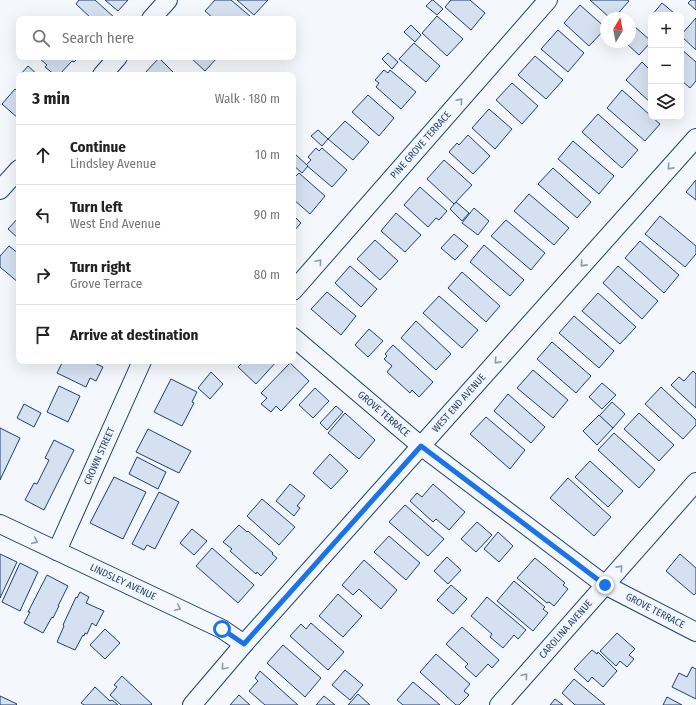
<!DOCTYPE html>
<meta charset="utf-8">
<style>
:root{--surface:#fff;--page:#f2f2f2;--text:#222;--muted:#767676;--line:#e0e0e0}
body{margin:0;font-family:"Fira Sans Condensed",sans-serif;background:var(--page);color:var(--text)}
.controls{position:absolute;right:12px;top:12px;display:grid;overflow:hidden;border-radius:8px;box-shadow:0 4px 16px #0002}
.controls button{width:36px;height:36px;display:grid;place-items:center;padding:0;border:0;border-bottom:1px solid var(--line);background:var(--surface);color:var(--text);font:20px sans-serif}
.compass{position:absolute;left:600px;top:12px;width:36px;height:36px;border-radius:50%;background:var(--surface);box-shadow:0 4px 16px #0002;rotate:10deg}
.stop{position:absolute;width:12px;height:12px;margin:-9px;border:3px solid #1a73e8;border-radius:50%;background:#fff}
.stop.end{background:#1a73e8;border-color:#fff;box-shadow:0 1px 4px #0008}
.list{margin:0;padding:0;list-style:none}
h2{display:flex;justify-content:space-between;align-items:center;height:52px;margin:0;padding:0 16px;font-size:17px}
h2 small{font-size:13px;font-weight:400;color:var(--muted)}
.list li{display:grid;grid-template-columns:26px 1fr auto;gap:12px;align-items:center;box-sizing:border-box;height:60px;padding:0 16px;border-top:1px solid var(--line)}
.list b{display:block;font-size:15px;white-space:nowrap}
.list p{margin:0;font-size:13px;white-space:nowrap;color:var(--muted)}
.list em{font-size:13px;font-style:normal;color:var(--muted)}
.icon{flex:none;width:22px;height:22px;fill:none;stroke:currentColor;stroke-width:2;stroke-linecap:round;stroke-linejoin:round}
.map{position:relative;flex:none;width:696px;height:705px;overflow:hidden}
.search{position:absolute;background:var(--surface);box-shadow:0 4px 16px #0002;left:16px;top:16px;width:280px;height:44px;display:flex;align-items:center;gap:10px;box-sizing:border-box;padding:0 14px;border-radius:8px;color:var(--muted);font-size:15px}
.panel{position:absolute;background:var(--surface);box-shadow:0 4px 16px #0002;left:16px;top:72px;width:280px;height:292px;border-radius:8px}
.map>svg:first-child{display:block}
.building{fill:#d5e0f0;stroke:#1d3f73}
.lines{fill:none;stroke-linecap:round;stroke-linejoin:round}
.minor-casing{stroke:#1d3f73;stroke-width:20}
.minor{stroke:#f4f7fb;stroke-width:18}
.oneway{stroke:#889bb7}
.route{stroke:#1a73e8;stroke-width:5}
.labels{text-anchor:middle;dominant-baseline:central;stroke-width:3;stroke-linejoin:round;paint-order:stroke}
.street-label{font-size:10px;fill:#1d3f73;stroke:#f4f7fb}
</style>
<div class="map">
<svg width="696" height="705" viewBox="0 0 696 705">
<rect width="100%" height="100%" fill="#f4f7fb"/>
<!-- building -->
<g class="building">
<polygon points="79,0 95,0 115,18 114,19 92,19 76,4"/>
<polygon points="105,0 128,0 118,11"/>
<polygon points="215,0 231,0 251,17 249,19 214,19 205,11"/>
<polygon points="237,0 268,0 254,15"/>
<polygon points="432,0 433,0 443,9 437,15 426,6"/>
<polygon points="451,0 470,0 485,13 471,30 445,7"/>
<polygon points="590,0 627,0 629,1 614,18 610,18"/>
<polygon points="691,0 696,0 696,10 688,3"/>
<polygon points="662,3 674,13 672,15 652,15"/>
<polygon points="580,5 606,28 589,46 564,23"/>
<polygon points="437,16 463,39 447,56 422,33"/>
<polygon points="696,18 696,50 681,36 681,35"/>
<polygon points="411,25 421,35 415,42 404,32"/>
<polygon points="634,26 651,41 651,42 639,55 625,42 630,42 630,31"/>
<polygon points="558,30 584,53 568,72 541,49"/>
<polygon points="414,43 440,66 426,82 399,59"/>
<polygon points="681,49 696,62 696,81 690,88 681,80"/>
<polygon points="388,53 398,62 392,69 382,59"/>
<polygon points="535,56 563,80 546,99 518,75"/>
<polygon points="38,57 79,57 74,62 72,61 59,75 55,75 45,67 47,65"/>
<polygon points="190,57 218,57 205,71"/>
<polygon points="159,58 176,75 143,75"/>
<polygon points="642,62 651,71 651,103 626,80"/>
<polygon points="28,66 38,75 20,75"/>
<polygon points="384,70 388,73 390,70 416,92 401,109 376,87 379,83 375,80"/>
<polygon points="512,83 538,106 522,124 496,100"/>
<polygon points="15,89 19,92 19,119 2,104"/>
<polygon points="622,90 651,116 651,117 652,117 660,124 645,141 607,108"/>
<polygon points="368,95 394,118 379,136 352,112"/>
<polygon points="489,109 512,129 495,149 472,128"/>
<polygon points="598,114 638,150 622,168 582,132"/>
<polygon points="345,121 369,142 353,160 328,139"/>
<polygon points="318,130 328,139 322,146 311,136"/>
<polygon points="468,135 490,156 473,174 449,152 457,143 459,145"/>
<polygon points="573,141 614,176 599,194 558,159"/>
<polygon points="316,148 319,151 322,148 347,170 332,187 306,165 311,160 308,157"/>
<polygon points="295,154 308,166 302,173 293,165 293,156"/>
<polygon points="444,160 472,185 454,204 427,179"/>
<polygon points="553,168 591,202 577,218 538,184"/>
<polygon points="293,173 296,176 299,173 325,196 310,214 293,199"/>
<polygon points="696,180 696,200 686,192"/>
<polygon points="420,187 447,211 439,220 436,218 428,227 404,205"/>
<polygon points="529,194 569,228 554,245 514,211"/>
<polygon points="456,202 469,213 462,221 450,209"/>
<polygon points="474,208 489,221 478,235 462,223"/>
<polygon points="396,213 421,235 405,252 381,231"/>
<polygon points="293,215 301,223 293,232"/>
<polygon points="660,216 696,246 696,254 685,267 645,234"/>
<polygon points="19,217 19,239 8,229"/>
<polygon points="506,220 545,253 531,270 491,236"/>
<polygon points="454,234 468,246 455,260 441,248"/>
<polygon points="375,240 398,261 380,280 357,259"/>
<polygon points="640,241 679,275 664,293 625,258"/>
<polygon points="484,245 524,280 510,296 470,262"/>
<polygon points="9,246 19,254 19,283 0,267 0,256"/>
<polygon points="350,266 377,289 361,307 335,283"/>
<polygon points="618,266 658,301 642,319 603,283"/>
<polygon points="462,272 500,306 486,322 448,288"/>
<polygon points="327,292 356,316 341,335 311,309"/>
<polygon points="598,293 636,327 620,344 582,311"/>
<polygon points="439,296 478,330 462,348 423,313"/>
<polygon points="574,316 614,351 599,368 559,333"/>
<polygon points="416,321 451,354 436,370 401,338"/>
<polygon points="369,329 383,341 368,357 355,345"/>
<polygon points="552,342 591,376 576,393 537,359"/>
<polygon points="393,345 433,382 419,397 412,390 410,393 387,372 392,366 384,359 387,356 385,354"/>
<polygon points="63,361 90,361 103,367 96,381 90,378 86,387 57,373"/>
<polygon points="244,361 277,361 256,384 238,367"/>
<polygon points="290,363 309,381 281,411 276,406 271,412 261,404 267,398 261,393"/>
<polygon points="533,370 568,400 553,418 517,388"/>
<polygon points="693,371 696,374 696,408 671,385 679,377 684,381"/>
<polygon points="211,372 223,384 210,399 198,388"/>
<polygon points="171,379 197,392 192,402 194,403 182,426 154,412"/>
<polygon points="602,383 616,395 602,409 589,397"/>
<polygon points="59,386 80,396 68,422 47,412"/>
<polygon points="661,387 696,420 696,425 683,439 645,404"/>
<polygon points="315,388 329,401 313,418 299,405"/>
<polygon points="508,394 545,427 531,443 494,411"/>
<polygon points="612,402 625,414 613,428 599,416"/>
<polygon points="24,404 41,413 34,427 17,418"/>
<polygon points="336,406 343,412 327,430 320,423"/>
<polygon points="345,413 375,440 359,459 328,433"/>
<polygon points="639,413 674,445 659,461 624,429"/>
<polygon points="599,415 613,428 597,445 583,431"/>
<polygon points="486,417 525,450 510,469 470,434"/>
<polygon points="0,428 20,438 0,480"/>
<polygon points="148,429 191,451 179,473 136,452"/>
<polygon points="614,433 655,470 639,488 598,450"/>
<polygon points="54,440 74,450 44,510 25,500 34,483 37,484 49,460 45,458"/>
<polygon points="330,454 348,471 331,489 313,473"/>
<polygon points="137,457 166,472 158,489 129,474"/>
<polygon points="590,461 623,491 608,507 575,477"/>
<polygon points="114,477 146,492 123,539 90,523"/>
<polygon points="568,478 611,517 594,536 550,498"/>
<polygon points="290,484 305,496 297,506 300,508 294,516 276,501"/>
<polygon points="433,484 465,512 449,530 436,519 433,522 410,501 417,493 422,497"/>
<polygon points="159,492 179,502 155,549 147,545 144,550 132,544"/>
<polygon points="262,499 295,527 279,545 247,516"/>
<polygon points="405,505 444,539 428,556 389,522"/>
<polygon points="477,522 492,535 476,552 461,539"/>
<polygon points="239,525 247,532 248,531 273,553 272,554 277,558 261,576 257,572 256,574 230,551 232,549 223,542"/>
<polygon points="192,529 207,541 194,555 180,543"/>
<polygon points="498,532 513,546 499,562 484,549"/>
<polygon points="389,536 420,563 406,580 374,552"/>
<polygon points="212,548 254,585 238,603 196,566"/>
<polygon points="0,554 17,562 0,598"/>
<polygon points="680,554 696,568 696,593 694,595 666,571"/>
<polygon points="447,557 461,570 448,584 434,571"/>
<polygon points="535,558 565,583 563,585 568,589 554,606 549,602 547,603 517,578"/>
<polygon points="364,560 397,590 381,609 359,589 353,595 342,585"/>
<polygon points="20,563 38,572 20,611 2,602"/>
<polygon points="47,575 68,586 58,606 59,606 53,618 52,617 43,633 24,623 30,612 28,612"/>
<polygon points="514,581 545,607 543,609 548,613 533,631 497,601"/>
<polygon points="451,585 467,599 453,614 437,600"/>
<polygon points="80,592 89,597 86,603 104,611 96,626 92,623 87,634 85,633 84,636 83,635 75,650 57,642 64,626 63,625 76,597 77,598"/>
<polygon points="338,594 362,616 343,637 319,616"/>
<polygon points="487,597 526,630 518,639 514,635 503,648 490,637 492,634 471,616"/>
<polygon points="311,623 344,652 328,670 290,636 301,624 306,629"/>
<polygon points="462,627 499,660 492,668 488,664 476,677 465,667 468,664 446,644"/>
<polygon points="105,629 120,643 105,659 90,645"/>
<polygon points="617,633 635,649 629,655 634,659 627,667 620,661 616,666 600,651"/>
<polygon points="283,645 321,678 305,697 267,663"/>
<polygon points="592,650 597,654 598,652 617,671 603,687 592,677 588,682 574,669"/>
<polygon points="436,654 470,684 464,691 469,695 459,705 456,705 420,672"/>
<polygon points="692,667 696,669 696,699 672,687 679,673 687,677"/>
<polygon points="345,670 363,685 350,700 332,685"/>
<polygon points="260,671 298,705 265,705 249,691 258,681 255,678"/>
<polygon points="122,676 152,704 151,705 121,705 110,695 117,687 114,685"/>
<polygon points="574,679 605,705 575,705 562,693"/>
<polygon points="413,682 440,705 403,705 397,700"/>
<polygon points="95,687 110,701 112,700 118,705 84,705 81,703"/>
<polygon points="358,694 370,705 348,705"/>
<polygon points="239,695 250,705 230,705"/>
<polygon points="0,696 17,704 16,705 0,705"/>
<polygon points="324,696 335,705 316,705"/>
<polygon points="667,697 682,705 663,705"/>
<polygon points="555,699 563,705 550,705"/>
</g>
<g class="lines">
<defs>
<g id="minor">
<polyline points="151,19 168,0"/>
<polyline points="102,75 118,57"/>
<polyline points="0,190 19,169"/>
<path id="s1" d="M293 291 548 0"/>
<path id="s2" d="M293 337 421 446 605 585 696 632"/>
<path id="s3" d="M0 524 222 629 244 644"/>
<path id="s4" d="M57 551 142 361"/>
<path id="s5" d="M192 705 244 644 696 138"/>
<path id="s6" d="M499 705 696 482"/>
</g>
</defs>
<!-- minor casing -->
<use href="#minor" class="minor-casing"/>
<!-- minor -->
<use href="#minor" class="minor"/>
</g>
<!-- one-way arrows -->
<defs><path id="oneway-chevron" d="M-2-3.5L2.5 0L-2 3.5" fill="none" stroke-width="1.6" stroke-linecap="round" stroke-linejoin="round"/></defs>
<g class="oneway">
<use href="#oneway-chevron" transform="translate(460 101) rotate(-49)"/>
<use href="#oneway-chevron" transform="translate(670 167) rotate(132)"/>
<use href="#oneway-chevron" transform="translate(319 262) rotate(-49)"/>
<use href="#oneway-chevron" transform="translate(583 264) rotate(132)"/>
<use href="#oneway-chevron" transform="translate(497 361) rotate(132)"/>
<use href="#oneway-chevron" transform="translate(35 541) rotate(26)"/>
<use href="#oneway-chevron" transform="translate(620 568) rotate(-48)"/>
<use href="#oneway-chevron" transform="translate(178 608) rotate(25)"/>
<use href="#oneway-chevron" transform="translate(224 667) rotate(130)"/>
<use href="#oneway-chevron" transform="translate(525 676) rotate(-49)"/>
</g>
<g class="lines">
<!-- route -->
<polyline class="route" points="222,629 244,644 421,446 605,585"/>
</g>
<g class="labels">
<!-- street labels -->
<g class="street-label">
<text stroke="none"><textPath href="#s1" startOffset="194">PINE GROVE TERRACE</textPath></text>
<text stroke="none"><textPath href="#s5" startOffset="403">WEST END AVENUE</textPath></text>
<text stroke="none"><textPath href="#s2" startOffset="119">GROVE TERRACE</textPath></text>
<text stroke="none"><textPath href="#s4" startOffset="104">CROWN STREET</textPath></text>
<text stroke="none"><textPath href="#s3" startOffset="136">LINDSLEY AVENUE</textPath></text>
<text stroke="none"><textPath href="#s2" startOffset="455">GROVE TERRACE</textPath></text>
<text stroke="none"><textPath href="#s6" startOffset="101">CAROLINA AVENUE</textPath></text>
</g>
</g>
</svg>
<div class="controls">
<button>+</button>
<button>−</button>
<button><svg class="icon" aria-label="layers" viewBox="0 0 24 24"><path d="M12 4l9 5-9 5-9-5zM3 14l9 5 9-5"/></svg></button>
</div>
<svg class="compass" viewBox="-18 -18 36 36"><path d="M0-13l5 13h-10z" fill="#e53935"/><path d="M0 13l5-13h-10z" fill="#767676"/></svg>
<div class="stop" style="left:222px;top:629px"></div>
<div class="stop end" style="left:605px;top:585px"></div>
<div class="search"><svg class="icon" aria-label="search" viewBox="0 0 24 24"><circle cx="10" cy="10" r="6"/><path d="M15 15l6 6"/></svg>Search here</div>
<section class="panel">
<h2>3 min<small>Walk · 180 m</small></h2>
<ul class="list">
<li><svg class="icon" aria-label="ahead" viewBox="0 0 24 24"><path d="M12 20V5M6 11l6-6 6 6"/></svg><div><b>Continue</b><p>Lindsley Avenue</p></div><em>10 m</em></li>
<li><svg class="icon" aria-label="left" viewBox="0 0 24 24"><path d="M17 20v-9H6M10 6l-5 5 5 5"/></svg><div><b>Turn left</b><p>West End Avenue</p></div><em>90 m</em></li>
<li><svg class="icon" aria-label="right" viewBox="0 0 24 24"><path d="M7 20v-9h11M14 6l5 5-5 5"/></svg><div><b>Turn right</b><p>Grove Terrace</p></div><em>80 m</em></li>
<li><svg class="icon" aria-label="arrive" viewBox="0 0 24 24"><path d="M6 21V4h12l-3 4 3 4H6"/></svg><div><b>Arrive at destination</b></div></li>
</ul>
</section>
</div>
